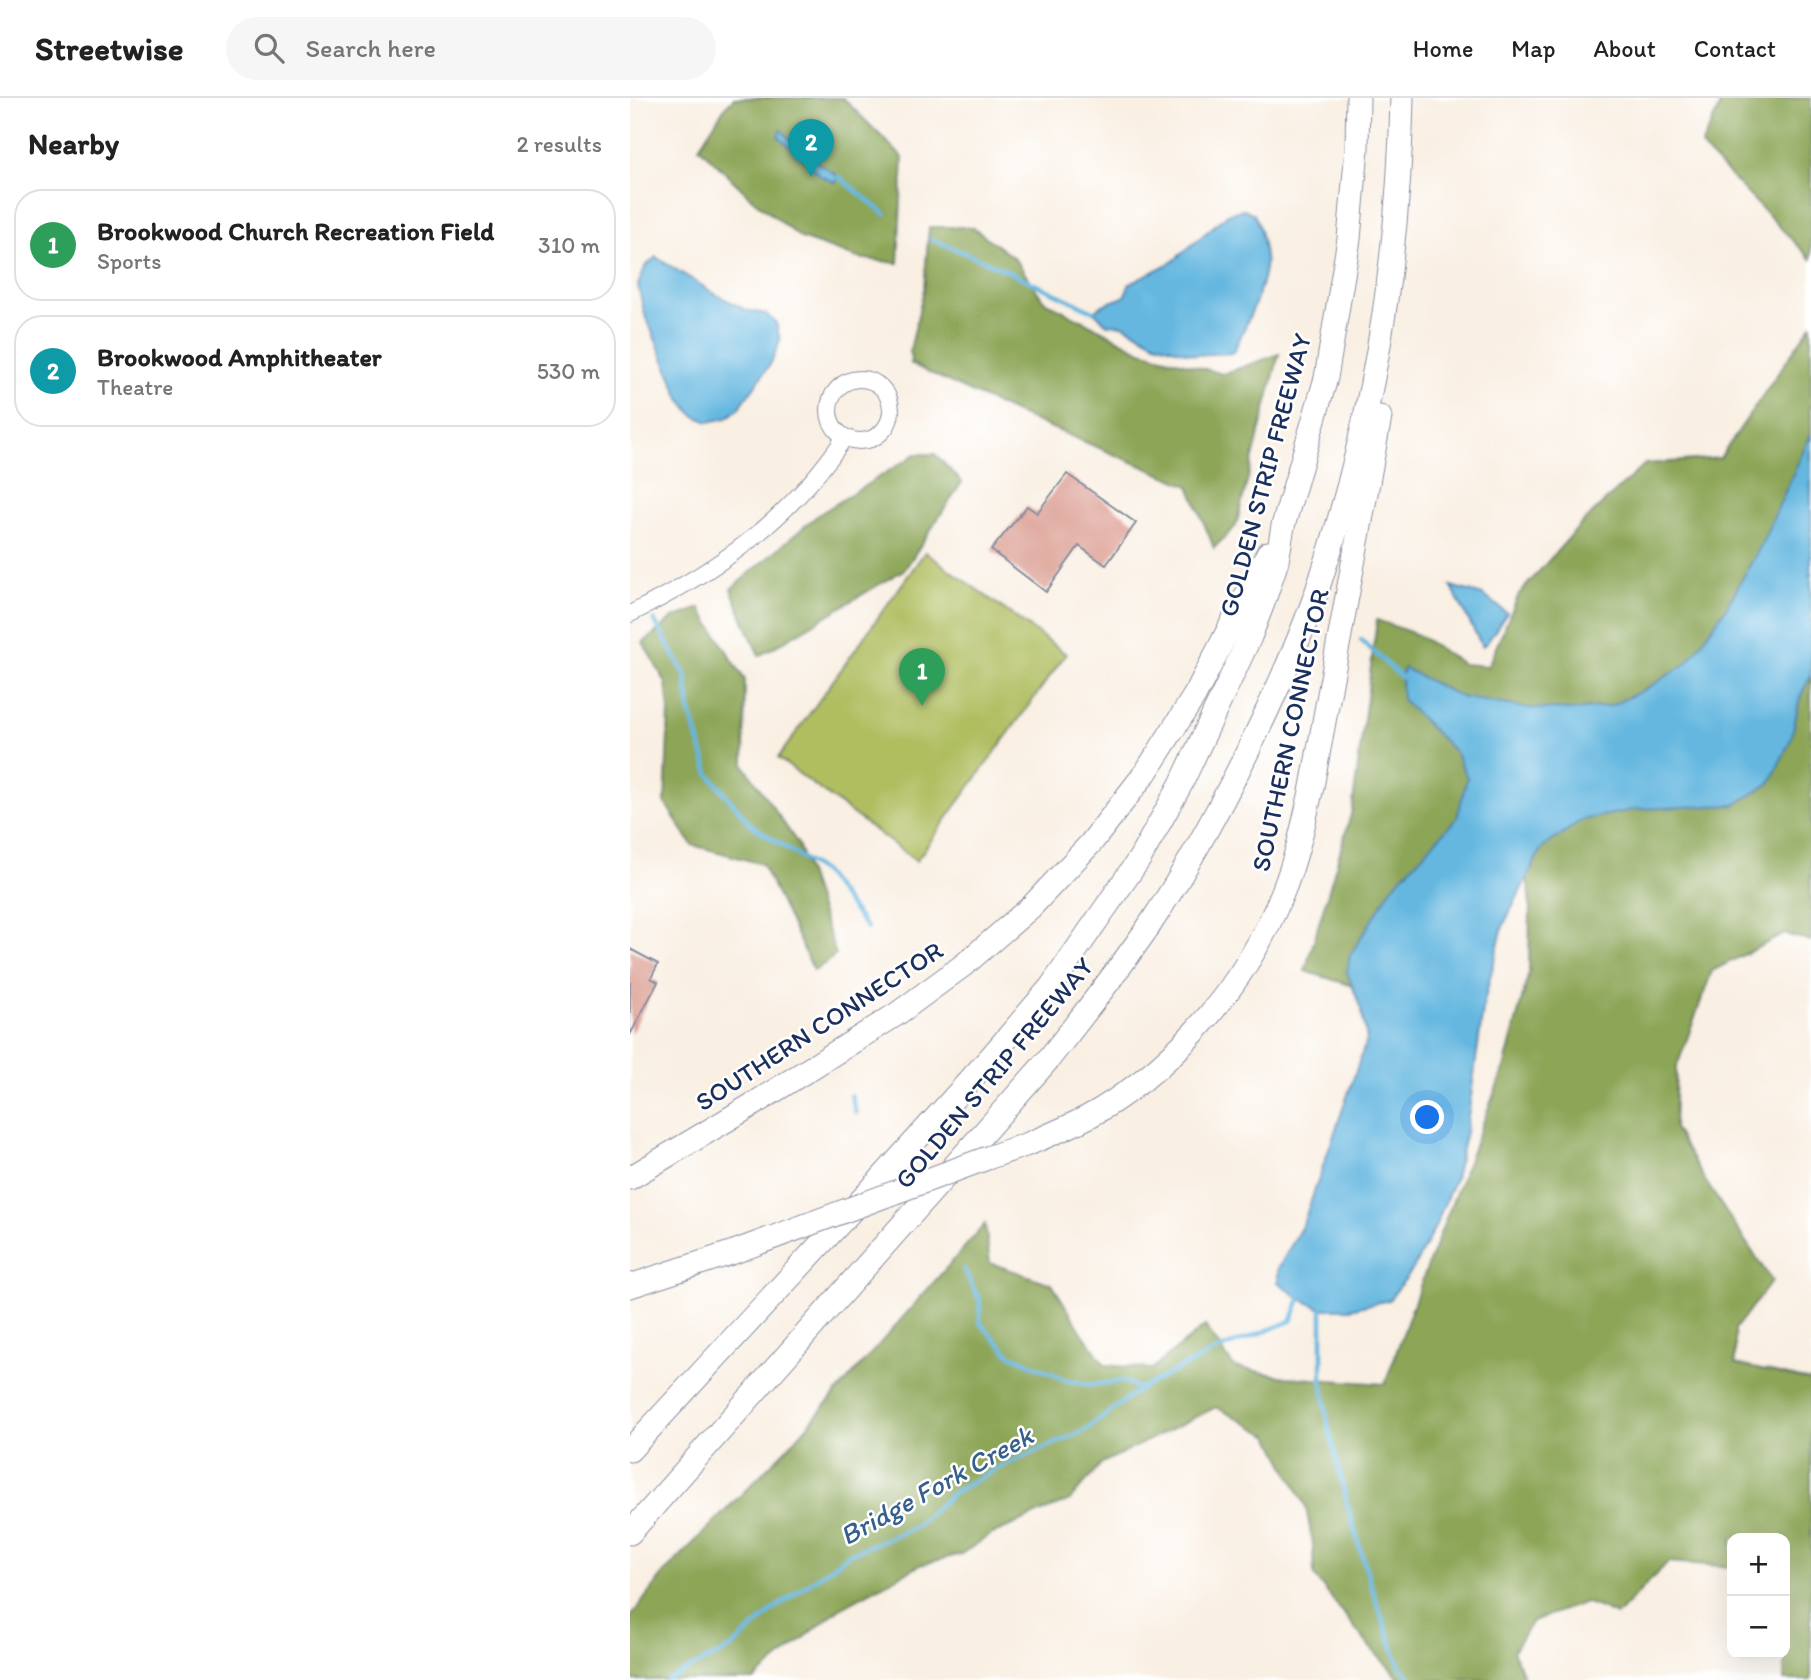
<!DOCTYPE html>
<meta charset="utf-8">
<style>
:root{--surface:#fff;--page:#f6f6f6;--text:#222;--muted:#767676;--line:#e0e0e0;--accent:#1a73e8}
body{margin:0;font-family:Itim,sans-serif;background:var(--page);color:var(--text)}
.controls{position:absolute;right:21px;bottom:21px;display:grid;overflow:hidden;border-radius:14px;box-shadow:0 7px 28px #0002}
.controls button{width:63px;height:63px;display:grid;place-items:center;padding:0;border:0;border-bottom:2px solid var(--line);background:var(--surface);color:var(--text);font:35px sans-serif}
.you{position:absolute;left:798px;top:1020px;width:24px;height:24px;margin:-18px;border:5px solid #fff;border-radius:50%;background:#1a73e8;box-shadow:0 0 0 10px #1a73e833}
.badge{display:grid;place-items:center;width:46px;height:46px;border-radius:50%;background:var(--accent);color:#fff;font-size:23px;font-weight:700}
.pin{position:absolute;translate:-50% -58px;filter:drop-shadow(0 2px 4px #0008)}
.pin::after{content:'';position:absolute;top:37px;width:24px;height:21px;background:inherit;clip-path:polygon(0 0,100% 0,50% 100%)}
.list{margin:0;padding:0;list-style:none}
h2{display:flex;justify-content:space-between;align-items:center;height:91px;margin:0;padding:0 28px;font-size:30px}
h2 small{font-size:23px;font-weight:400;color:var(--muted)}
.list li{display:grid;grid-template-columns:46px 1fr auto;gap:21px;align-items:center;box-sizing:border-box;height:112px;margin:0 14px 14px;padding:0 14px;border:2px solid var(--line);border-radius:28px}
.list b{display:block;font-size:26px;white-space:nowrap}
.list p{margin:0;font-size:23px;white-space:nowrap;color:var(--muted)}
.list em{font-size:23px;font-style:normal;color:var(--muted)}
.icon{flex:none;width:38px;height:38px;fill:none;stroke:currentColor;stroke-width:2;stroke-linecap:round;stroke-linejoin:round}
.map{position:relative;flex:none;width:1181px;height:1582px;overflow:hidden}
header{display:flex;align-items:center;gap:42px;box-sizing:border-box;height:98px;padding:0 35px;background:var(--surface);border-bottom:2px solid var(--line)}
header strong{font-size:33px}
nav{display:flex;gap:38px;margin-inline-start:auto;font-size:24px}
.search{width:490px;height:63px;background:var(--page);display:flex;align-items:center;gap:18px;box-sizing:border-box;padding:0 24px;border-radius:38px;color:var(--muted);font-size:26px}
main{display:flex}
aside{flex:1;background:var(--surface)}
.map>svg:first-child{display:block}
.green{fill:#b0be60;stroke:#66765f;stroke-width:2}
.forest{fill:#8ca556;stroke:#546a5a;stroke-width:2}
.water{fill:#65b7e0;stroke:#40739f;stroke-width:2}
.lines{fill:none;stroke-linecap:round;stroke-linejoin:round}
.stream{stroke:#65b7e0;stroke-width:4.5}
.building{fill:#db9d91}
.minor-casing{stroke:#8a8fa0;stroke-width:18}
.highway-casing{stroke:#8a8fa0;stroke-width:25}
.minor{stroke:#fff;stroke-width:16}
.highway{stroke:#fff;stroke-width:23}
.highway-bridge-casing{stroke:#8a8fa0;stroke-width:25;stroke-linecap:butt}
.highway-bridge{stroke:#fff;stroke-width:23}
.labels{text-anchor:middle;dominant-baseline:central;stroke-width:5;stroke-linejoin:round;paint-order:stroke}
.street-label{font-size:26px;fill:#1b2f5e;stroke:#fff}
.water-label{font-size:28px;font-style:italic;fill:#355f8c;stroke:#fff}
</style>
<header>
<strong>Streetwise</strong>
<div class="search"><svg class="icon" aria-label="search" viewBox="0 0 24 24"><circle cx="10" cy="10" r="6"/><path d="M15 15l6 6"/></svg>Search here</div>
<nav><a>Home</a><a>Map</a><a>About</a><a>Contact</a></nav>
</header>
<main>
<aside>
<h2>Nearby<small>2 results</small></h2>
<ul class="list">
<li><span class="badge" style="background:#2e9e5b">1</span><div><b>Brookwood Church Recreation Field</b><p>Sports</p></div><em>310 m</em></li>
<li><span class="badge" style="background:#0f9aa8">2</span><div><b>Brookwood Amphitheater</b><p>Theatre</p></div><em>530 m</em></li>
</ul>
</aside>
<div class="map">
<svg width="1181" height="1582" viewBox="0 0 1181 1582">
<rect width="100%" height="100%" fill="#fff"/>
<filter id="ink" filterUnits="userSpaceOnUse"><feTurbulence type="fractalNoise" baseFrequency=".0143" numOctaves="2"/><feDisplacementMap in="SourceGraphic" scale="14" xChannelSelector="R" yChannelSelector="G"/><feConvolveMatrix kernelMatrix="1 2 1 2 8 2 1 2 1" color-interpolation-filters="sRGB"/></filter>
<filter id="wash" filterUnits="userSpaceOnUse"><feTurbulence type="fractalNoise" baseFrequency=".00686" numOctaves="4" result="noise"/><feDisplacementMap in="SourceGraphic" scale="28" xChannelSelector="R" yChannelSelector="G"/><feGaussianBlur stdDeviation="1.57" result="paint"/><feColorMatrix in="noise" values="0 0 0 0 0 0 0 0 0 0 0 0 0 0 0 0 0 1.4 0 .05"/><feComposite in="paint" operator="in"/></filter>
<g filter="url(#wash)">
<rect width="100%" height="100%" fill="#f9efe2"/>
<!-- green -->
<polygon class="green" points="295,454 436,556 286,763 148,660"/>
<!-- forest -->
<g class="forest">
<polygon points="104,0 213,0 273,60 268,165 228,160 171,140 121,100 69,49 96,8"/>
<polygon points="1083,0 1181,0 1181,161 1071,48 1090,7"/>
<polygon points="299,129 342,129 384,160 414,203 511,253 593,276 649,256 606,428 584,450 559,388 384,314 281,266 280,252 294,191"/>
<polygon points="1181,227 1181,843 1154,836 1082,873 1046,971 1044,1030 1076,1084 1142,1183 1105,1231 1105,1266 1181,1283 1181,1582 1154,1582 1155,1440 1102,1440 1102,1469 1038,1464 987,1517 956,1504 902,1523 883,1553 895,1582 771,1582 740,1549 684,1478 683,1447 676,1409 640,1338 586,1309 472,1365 440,1402 362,1436 331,1456 290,1467 210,1510 124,1582 0,1582 0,1520 34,1475 165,1342 355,1126 360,1165 422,1186 453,1236 475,1267 522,1271 575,1228 604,1269 656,1279 755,1286 790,1188 874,970 899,874 900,807 896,766 749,896 675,873 722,713 747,522 788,537 833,566 858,568 889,496 953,424 1015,366 1090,360"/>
<polygon points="286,356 305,356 332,384 275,471 129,558 101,491 188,417"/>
<polygon points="70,510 115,582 114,667 168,746 206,857 184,873 132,766 62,747 35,705 39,613 36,585 13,545 43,520"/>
</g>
<!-- water -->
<g class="water">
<polygon points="151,32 174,55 209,79 205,85 191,78 148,38"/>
<path d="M614 111 624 116C630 128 637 158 635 171 630 200 615 228 603 255L565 257 526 245 493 227 477 226 463 213 475 206 494 199 500 185 542 164 598 116Z"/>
<polygon points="26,159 87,197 116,212 136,216 146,225 150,242 141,265 109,310 97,320 78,324 63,317 50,301 14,214 8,187 15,169"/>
<polygon points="1181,336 1181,577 1170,599 1161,641 1140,685 1104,707 1007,711 952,722 911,751 873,828 854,904 836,1034 825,1080 805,1129 783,1171 759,1202 720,1211 692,1211 670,1201 648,1184 648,1171 673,1126 737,941 731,911 717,874 720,857 763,788 827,720 837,680 826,655 772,601 771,579 774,570 831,599 896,610 943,612 980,608 1018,590 1058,564 1096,510 1131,447"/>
<polygon points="821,488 853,497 877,515 857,545 852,548"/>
</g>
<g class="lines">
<!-- stream -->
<g class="stream">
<polyline points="209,79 255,116"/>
<polyline points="301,141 364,167 463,213"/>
<polyline points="24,522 56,578 60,614 79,676 120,726 193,774 237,830"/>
<polyline points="731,542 771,579"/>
<polyline points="221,997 226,1015"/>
<polyline points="334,1171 350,1203 350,1225 379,1256 436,1282 461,1287 494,1283 510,1291"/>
<polyline points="692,1211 692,1282 698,1327 719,1413 743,1494 770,1569 783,1582"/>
<polyline points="37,1582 101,1550 143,1512 219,1456 285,1429 324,1394 370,1369 454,1333 510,1291 582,1254 661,1223 670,1201"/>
</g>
</g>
<g id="blocks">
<!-- building -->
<g class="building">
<polygon points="437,376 506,425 476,467 449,448 416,494 361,452 397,408 407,415"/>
<polygon points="0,851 28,866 21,880 28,884 0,937"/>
</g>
</g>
</g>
<g filter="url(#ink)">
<use href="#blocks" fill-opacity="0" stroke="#8a8fa0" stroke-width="2"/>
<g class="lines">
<defs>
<g id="minor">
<circle cx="230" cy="312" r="31"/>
<path d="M0 516C88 472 160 422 215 339"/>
</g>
<g id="highway">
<path d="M398 1046C422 1036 447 1026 470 1012 550 963 617 884 652 796 666 762 674 725 682 689L750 319"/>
<polyline points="0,1080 122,1007 267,916 335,866 401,809 461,745 516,674 565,597 638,455"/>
<polyline points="0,1188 104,1154"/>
<polyline points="0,1352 248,1084 360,960 420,890 510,760 551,686 620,539 633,505 647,463 653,428 696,280 719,141 727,50 728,0"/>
<path d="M0 1435 417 963C452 919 487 874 519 828 560 766 595 701 627 634 649 588 670 541 687 493 741 332 769 169 772 0"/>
</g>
</defs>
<!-- minor casing -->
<use href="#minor" class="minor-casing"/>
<!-- highway casing -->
<use href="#highway" class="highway-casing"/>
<!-- minor -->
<use href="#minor" class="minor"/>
<!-- highway -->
<use href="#highway" class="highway"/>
<defs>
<polyline id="highway-bridge" points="104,1154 360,1059 398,1046"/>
</defs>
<!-- highway-bridge casing -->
<use href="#highway-bridge" class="highway-bridge-casing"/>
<!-- highway-bridge -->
<use href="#highway-bridge" class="highway-bridge"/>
</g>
</g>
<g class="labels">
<!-- street labels -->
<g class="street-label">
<text transform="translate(635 377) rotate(-75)">GOLDEN STRIP FREEWAY</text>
<text transform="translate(660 632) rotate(-78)">SOUTHERN CONNECTOR</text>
<text transform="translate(189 928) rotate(-33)">SOUTHERN CONNECTOR</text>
<text transform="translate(364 975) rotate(-50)">GOLDEN STRIP FREEWAY</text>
</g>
<!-- water labels -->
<g class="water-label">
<text transform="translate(306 1387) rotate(-29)">Bridge Fork Creek</text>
</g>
</g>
</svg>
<div class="controls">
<button>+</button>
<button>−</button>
</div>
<div class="you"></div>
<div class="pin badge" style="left:292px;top:608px;background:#2e9e5b">1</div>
<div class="pin badge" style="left:181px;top:79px;background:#0f9aa8">2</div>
</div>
</main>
